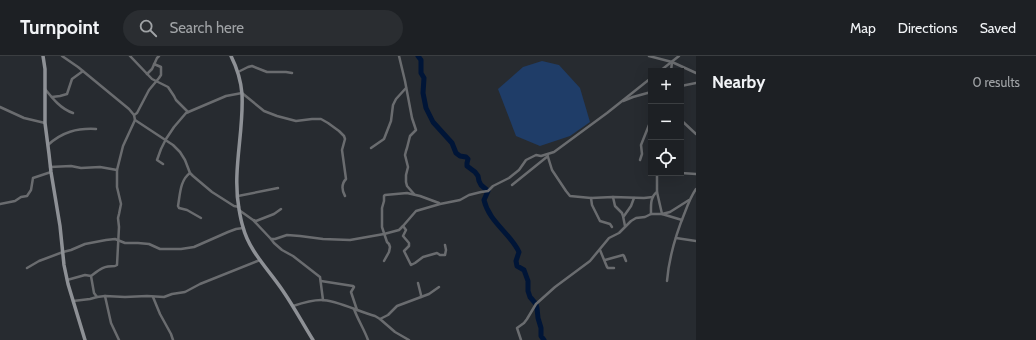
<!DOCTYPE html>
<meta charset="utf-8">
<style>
:root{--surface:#1d2024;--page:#2a2d31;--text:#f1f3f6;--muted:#a0a3a6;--line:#3b3e41}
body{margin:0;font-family:Cabin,sans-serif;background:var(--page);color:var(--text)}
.controls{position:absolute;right:12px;top:12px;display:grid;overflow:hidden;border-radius:0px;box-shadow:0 4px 16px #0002}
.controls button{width:36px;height:36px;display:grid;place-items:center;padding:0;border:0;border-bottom:1px solid var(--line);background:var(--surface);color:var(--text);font:20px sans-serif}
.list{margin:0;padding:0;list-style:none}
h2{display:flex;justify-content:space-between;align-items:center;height:52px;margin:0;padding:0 16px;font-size:17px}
h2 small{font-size:13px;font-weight:400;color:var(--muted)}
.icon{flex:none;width:22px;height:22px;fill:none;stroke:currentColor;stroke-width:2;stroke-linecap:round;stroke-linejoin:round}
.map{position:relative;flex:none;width:696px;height:284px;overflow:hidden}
header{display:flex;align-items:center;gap:24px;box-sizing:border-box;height:56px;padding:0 20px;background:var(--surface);border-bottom:1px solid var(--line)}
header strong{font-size:19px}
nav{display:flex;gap:22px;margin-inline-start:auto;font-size:14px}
.search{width:280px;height:36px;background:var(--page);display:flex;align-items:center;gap:10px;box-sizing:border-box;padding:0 14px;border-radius:22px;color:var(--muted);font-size:15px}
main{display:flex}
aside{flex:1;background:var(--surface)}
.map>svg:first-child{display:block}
.green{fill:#1f3d68}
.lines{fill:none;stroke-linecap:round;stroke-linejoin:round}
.river{stroke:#001537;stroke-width:5}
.street{stroke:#6a6c6f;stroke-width:2.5}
.secondary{stroke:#8e9196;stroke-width:3.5}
</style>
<header>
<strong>Turnpoint</strong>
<div class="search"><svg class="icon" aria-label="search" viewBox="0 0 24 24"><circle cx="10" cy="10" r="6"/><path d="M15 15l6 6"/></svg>Search here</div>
<nav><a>Map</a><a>Directions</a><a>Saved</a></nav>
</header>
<main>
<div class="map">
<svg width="696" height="284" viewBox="0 0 696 284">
<rect width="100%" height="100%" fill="#272b30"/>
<!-- green -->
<polygon class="green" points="542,5 559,9 580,32 590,66 570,80 540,90 516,80 498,33 523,11"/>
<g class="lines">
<!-- river -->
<path class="river" d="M418 0 421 4V17L424 22 423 37 426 52 433 66 452 87 456 97 460 100 466 101 468 103 467 107V110L475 116 478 120 479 125 481 129 488 135 484 144C489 166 510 177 519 196L516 205 517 210 524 214 528 225V235L530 241 536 248 537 252 538 262 541 272V280L544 284"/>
<!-- street -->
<g class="street">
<polyline points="62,0 78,11 129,53 134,59 135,64 173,89 180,96 185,104 190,117 193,120 212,136 234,150 239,151"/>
<polyline points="130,0 152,23 168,31 174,40 176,44 188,56"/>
<polyline points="399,0 405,25 412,62 416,74 410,80 407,92 406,95 405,99 408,111 406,119 406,126 407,130 414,138"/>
<polyline points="649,0 672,6 696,17"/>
<polyline points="660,15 679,0"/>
<polyline points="671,15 672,6"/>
<polyline points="238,16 248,11 252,10 267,16 286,16 292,17"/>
<polyline points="147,18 152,13 157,2 159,0"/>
<polyline points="681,30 696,27"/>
<path d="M45 33C53 43 61 53 73 57"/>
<polyline points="52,41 60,40 67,38 72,23 83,15"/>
<polyline points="623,45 633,41 651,36"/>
<polyline points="0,51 24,62 45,67"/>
<polyline points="134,59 137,57 149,34 159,22 161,19 161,11 154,8"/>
<polyline points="681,64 696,78"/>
<path d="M48 89C62 76 77 72 96 73"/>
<polyline points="371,92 384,83 391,65 393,49 396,43 406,32"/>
<polyline points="548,101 552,114 566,135 570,140 591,142 613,141 644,142 653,141"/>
<polyline points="640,104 642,98 641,89 651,64"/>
<path d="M163 108 157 104 161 93 166 83 174 71 186 57 226 40 242 37 264 55 277 60 296 65 312 63H321L328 67 339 75 344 80 345 83 342 94 346 123C341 128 342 135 345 140"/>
<polyline points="50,111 71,110 81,112 100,111 117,114"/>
<path d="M190 117C180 124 180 139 178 150L179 152 187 154 201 162"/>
<polyline points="657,117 657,136 662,158 682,164"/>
<polyline points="681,117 696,118"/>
<polyline points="512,129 548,100"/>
<polyline points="238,140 278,132"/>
<polyline points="613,141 615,150 622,157 623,160 625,170"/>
<polyline points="591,142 592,149 600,165 610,168 612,171"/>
<polyline points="0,148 15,145 21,141 27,140 31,134 33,122 51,116"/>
<polyline points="239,154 253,164 271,183 274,187 282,194 293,200 320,221 323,244"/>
<path d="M651 158C651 150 650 141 657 136"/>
<polyline points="624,160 631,150 634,142"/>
<polyline points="254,164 256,165 274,158 281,153"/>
<polyline points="403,170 406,174 403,180 409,187 409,190 404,195 411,209 415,207 423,201 437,197 440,199 445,199 446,194 445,189"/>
<polyline points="676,182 696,185"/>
<polyline points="271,183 275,183 287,179 300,180 323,183 350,184 384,178 399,174 403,170 416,155 440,148 460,144 469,139 481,136 488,135 493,130 509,122 519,114 526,104 536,99 541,100 554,96 607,57 651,22"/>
<polyline points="600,194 607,211 608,212 614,212"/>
<polyline points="605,204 623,199 624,200 626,205"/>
<polyline points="384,205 389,196 390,191 389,188 387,186 382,171 382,152 384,145 384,140 385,139 407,137 420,140 439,147"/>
<polyline points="27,212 39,205 63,196 71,194 85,188 106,184 115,183 125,187 138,187 149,188 160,193 181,193 194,191 228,176 236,173 243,172"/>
<polyline points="67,224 85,219 91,220"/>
<polyline points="321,225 353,230 354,231 351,236 357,254"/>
<path d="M667 225C669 201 676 178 685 156 688 148 691 140 696 133"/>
<polyline points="418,227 421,239 421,241"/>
<polyline points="105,240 111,267 119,284"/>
<path d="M97 241 94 237 91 220C100 213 103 210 115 210L117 209 119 171 118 162 119 158 121 148 117 131V114L123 90 135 64"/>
<polyline points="153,241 160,258 171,278 173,284"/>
<polyline points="73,245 90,243 97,241 105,240 125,241 147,240 164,241 172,238 185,236 200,228 260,204"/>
<path d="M293 250C302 247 311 244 321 244 337 244 359 256 375 260L380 263 395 276 409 284"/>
<path d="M354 253C358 264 364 273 368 284"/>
<polyline points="380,263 388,259 397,250 429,238 439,231"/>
<polyline points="521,284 517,272 524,267 527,263 536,248 555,231 590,205 609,182 619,177 631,165 636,162 645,161 651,158 662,158 670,156 689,144"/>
</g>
<!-- secondary -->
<g class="secondary">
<polyline points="43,0 45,13 45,67 49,98 51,116 60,170 64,209 68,228 85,284"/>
<path d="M231 0C237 12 241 25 242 38 244 76 232 115 239 153 240 159 241 165 243 171 249 195 269 214 283 235 294 251 303 268 313 284"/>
</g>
</g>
</svg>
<div class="controls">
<button>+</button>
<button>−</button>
<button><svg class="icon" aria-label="locate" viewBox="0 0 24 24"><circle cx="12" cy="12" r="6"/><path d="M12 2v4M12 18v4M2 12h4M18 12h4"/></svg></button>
</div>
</div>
<aside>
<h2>Nearby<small>0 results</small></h2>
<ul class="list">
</ul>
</aside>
</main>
